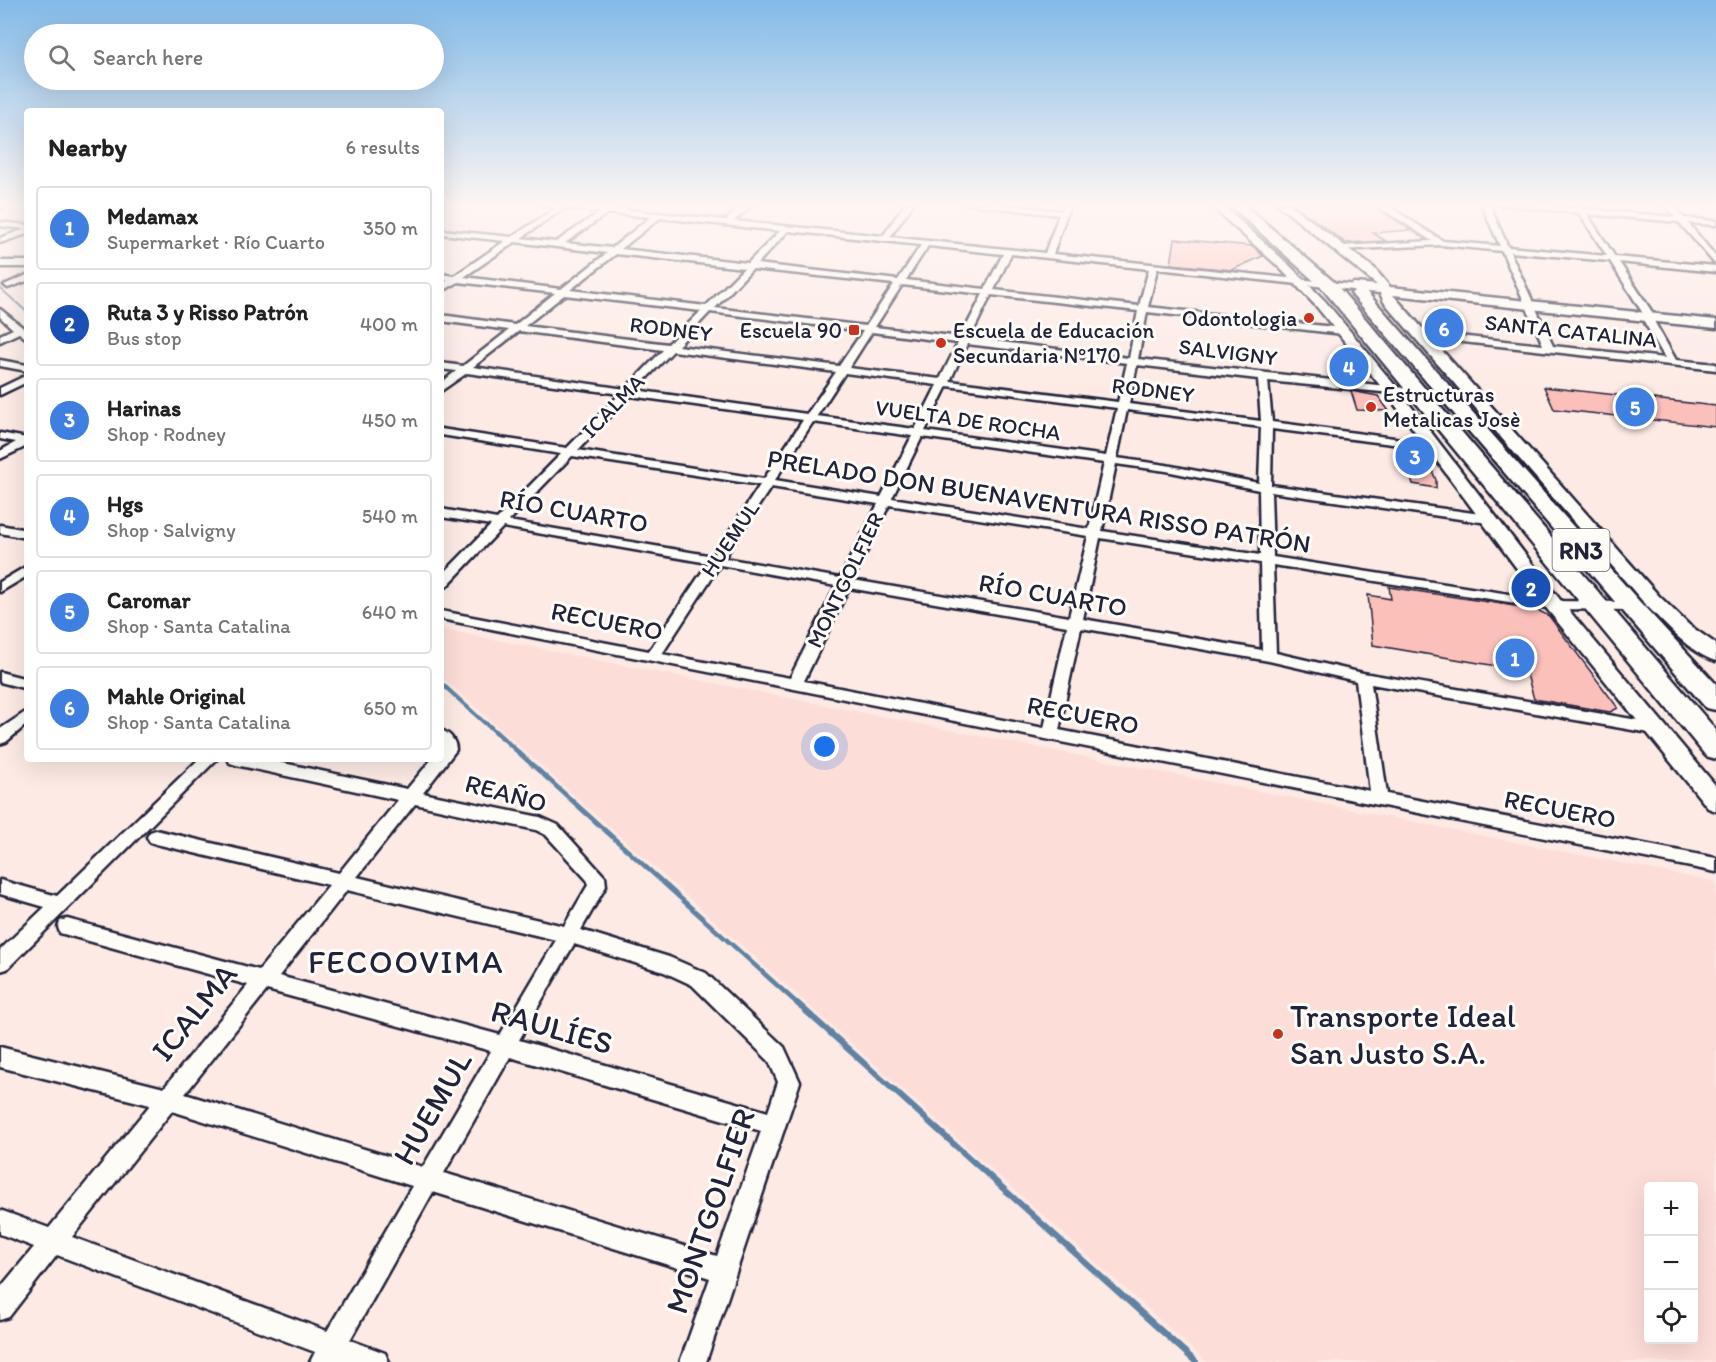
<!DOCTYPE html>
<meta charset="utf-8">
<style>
:root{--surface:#fff;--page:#f2f2f2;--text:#222;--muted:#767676;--line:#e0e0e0;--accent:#c8321e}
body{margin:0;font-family:Itim,sans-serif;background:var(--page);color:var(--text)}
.controls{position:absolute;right:18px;bottom:18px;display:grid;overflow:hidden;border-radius:6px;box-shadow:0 6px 24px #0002}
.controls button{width:54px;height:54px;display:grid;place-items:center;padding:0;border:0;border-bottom:2px solid var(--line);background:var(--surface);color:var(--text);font:30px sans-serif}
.you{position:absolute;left:825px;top:747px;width:21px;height:21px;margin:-15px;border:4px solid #fff;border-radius:50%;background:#1a73e8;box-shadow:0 0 0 9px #1a73e833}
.badge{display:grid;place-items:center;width:39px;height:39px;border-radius:50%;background:var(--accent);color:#fff;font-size:20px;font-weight:700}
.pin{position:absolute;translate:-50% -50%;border:3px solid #fff;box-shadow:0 2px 6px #0006}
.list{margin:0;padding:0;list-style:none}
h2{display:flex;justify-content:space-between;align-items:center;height:78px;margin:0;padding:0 24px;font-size:26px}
h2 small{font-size:20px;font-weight:400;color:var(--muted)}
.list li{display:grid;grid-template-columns:39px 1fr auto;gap:18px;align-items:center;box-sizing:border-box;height:84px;margin:0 12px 12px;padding:0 12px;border:2px solid var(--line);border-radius:6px}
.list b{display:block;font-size:22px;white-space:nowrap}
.list p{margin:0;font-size:20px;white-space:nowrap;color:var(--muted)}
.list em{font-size:20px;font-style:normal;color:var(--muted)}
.icon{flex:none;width:33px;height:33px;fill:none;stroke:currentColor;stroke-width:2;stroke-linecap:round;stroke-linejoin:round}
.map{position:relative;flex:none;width:1716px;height:1362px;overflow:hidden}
.search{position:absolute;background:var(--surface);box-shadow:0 6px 24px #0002;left:24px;top:24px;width:420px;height:66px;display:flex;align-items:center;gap:15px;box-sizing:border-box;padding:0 21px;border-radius:33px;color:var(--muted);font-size:22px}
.panel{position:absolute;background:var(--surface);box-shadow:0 6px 24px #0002;left:24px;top:108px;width:420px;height:654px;border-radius:6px}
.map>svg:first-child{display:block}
.built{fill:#fdddd8;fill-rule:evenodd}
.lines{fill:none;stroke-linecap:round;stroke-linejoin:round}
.stream-far3{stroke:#6083a3;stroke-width:2}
.stream-far2{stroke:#6083a3;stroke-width:4}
.stream-far1{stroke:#6083a3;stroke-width:4.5}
.stream{stroke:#6083a3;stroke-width:6}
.building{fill:#fcc0bb;stroke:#22223b;stroke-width:1.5}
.street-casing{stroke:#22223b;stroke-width:5}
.secondary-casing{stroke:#22223b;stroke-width:5}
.highway-casing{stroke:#22223b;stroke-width:5}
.street{fill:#fdfcf7;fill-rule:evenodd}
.secondary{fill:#fdfcf7;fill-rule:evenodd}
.highway{fill:#fdfcf7;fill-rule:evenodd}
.poi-dot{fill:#c8321e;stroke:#fdfcf7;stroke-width:2}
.labels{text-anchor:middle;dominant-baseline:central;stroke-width:6;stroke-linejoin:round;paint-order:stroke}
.far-poi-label{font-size:22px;fill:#22223b;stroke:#fdfcf7;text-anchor:end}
.far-street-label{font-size:22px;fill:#22223b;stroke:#fdfcf7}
.shield{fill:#fdfcf7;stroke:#646373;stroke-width:1.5}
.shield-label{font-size:24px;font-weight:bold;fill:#22223b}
.street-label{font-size:26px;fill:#22223b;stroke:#fdfcf7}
.near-street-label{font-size:32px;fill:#22223b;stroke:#fdfcf7}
.near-poi-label{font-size:32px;fill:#22223b;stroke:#fdfcf7;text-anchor:start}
.near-neighbourhood-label{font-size:33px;letter-spacing:1.5px;fill:#22223b;stroke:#fdfcf7}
</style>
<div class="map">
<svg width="1716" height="1362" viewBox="0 0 1716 1362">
<rect width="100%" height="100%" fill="#fdeae5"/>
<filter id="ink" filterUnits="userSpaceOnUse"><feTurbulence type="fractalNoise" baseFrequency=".0167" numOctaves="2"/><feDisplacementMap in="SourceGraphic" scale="12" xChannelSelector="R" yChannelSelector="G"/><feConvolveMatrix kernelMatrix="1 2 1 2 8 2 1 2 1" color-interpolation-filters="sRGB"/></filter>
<g filter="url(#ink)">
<!-- built -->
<path class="built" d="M441 629 1716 882V1362H1207L441 676ZM1648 1186H1694V1340H1648Z"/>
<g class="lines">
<!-- stream-far3 -->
<polyline class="stream-far3" points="0,288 27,312"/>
<!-- stream-far2 -->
<polyline class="stream-far2" points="441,683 488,726"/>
<!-- stream-far1 -->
<polyline class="stream-far1" points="487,724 799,1005"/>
<!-- stream -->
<polyline class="stream" points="797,1003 1196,1362"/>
</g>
<!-- building -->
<g class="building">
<polygon points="1293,204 1370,204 1411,230 1373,233 1386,241 1346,243"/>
<polygon points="1175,239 1253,246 1263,256 1232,270 1171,264"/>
<polygon points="1544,387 1716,406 1716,427 1554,409"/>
<polygon points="1351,391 1378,396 1389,411 1357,410"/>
<polygon points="1402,447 1425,454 1436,480 1436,488 1413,484"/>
<polygon points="1389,587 1535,609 1549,616 1618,708 1610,712 1534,699 1526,671 1373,645 1368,595 1391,599"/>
</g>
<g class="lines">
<defs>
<g id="street">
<polygon points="0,204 12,204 0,209"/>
<path d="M539 204H568L726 220 744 204H753L734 221 883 236 905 204H913L890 237 1045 253 1059 215 965 204H996L1061 211 1064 204H1070L1053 254 1357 285V289L1354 290 1157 269 1148 307 1343 328 1348 331 1343 334 1147 312 1138 359 1478 396 1479 398 1474 401 1268 381 1272 422 1432 443 1438 446 1432 449 1272 429 1271 485 1488 515 1494 519 1488 523 1271 492 1273 557 1554 601 1630 602 1637 606 1630 610 1554 609 1273 565 1276 653 1363 673 1661 724 1663 728 1655 734 1371 684 1387 794 1716 858V872L441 619V611L649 651 708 563 503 527 446 587 441 588V576L491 525 441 517V509L497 519 561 454 441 435V429L567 448 620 394 467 373 441 391V383L456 371 441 369V363L463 366 509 330 441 321V315L515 325 555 293 458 282 441 292V285L448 280H441V274L454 276 505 241 441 234V230L512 237 556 208ZM564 208 600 212 556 242 521 238ZM608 213 651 217 612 248 565 243ZM660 218 780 231 748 263 621 249ZM788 231 921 245 898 280 757 264ZM515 242 607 253 561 289 464 277ZM928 246 1003 254 985 289 906 280ZM616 254 744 268 706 306 570 290ZM1011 254 1149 269 1139 306 994 290ZM752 269 894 284 866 326 715 308ZM902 285 983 294 961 337 875 327ZM564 295 701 311 668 344 525 326ZM991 295 1138 311 1129 358 970 338ZM710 312 863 331 839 366 678 346ZM519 331 663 350 625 389 473 367ZM872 332 958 343 940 379 849 368ZM967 344 1127 363 1118 402 950 381ZM673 351 836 372 807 414 635 390ZM1137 365 1258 379 1261 421 1129 404ZM845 373 937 385 915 429 817 416ZM947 386 1117 408 1106 456 925 431ZM630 396 803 420 764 479 578 450ZM1127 410 1261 427 1259 483 1166 465 1117 458ZM813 422 912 436 881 497 775 480ZM922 437 1104 463 1089 529 892 498ZM572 456 760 485 713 556 509 521ZM1116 464 1166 471 1259 490 1260 555 1102 531ZM771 487 878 504 840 578 724 558ZM889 505 1088 536 1069 617 853 580ZM1100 538 1260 563 1262 650 1083 619ZM720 565 836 586 790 678 662 654ZM849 588 1067 626 1044 728 804 681ZM1081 628 1269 661 1356 681 1370 791 1059 730Z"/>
<path d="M1375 204H1385L1443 241 1500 246 1481 204H1489L1508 247 1607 256 1579 213 1496 204 1576 208 1575 204H1580L1584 209 1675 217 1664 204H1672L1684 218 1716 221V225L1688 223 1716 257V265L1679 222 1587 214 1615 257 1716 266V272L1619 262 1654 315 1655 323 1676 360 1716 364V370L1418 337 1416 335 1421 332 1543 345 1502 251 1441 245 1338 250 1337 248 1341 246 1432 241ZM1510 252 1610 261 1644 315 1645 323 1665 358 1553 346Z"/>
<polygon points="0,222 27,225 27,234 0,243 0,238 25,229 0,226"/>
<rect x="0" y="261" width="27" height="6"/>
<polygon points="27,275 27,281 8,288 4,285"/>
<polygon points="0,309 27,331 27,339 19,333 0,342 0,335 13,329 0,317"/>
<polygon points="0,360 27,365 27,371 0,366"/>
<polygon points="27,375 27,382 0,395 0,388"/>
<polygon points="0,433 27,438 27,446 0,459 0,451 16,442 0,439"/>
<polygon points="0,525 27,530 27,538 0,533"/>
<polygon points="27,566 27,576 0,592 0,582"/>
<polygon points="0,672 27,679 27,689 0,682"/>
<polygon points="27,711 27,724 6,742 0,744 0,729"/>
<path d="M441 730C450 733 456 741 456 750L423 793 540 817 558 825 605 877 606 886 581 930 669 957 706 973 784 1047 800 1082 706 1362H680L710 1278 433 1192 350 1340 385 1353 389 1362H310L315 1352 57 1255 9 1317 0 1320V1288L34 1247 0 1234V1210L49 1228 150 1105 0 1067V1047L164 1088 248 985 67 935 60 933 58 927 60 921 67 919 259 970 329 885 156 844 150 842 147 837 150 832 156 830 339 873 398 800 236 765 230 763 228 759H264L407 789 432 759H441ZM415 804 536 830 546 835 587 880 588 885 564 926 357 877ZM347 890 556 940 500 1035 279 976ZM574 944 664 972 692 985 769 1061 778 1082 768 1112 519 1040ZM267 990 491 1051 423 1167 185 1094ZM510 1057 761 1131 717 1256 444 1173ZM172 1111 412 1186 327 1331 72 1237Z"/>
<polygon points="199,759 217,759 7,969 0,971 0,950 45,907 0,894 0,880 57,896"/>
</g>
<g id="secondary">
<polygon points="1209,204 1221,204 1287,263 1325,301 1397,388 1561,601 1716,786 1716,811 1708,808 1547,609 1387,394 1317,307 1279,267"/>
<path d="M1277 204H1289L1374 268 1390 287 1716 320V328L1393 295 1659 596 1689 625 1716 644V661C1691 654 1663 622 1645 604L1384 302 1380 293 1354 291 1348 287 1354 283 1377 285Z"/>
</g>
<g id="highway">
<polygon points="1229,204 1243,204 1334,282 1716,730 1716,759 1706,756 1322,288"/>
<polygon points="1359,288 1365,290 1639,601 1716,684 1716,710 1706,708 1353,296 1351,293"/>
</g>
</defs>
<!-- street casing -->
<use href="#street" class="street-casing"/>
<!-- secondary casing -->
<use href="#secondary" class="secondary-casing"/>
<!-- highway casing -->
<use href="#highway" class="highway-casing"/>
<!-- street -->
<use href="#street" class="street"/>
<!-- secondary -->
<use href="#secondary" class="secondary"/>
<!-- highway -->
<use href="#highway" class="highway"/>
</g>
</g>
<!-- sky -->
<linearGradient id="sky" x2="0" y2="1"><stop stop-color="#82bae8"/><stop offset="0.52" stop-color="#fef6f3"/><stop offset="1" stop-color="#fef6f3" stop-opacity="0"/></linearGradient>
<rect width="1716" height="395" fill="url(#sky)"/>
<!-- markers -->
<g class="poi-dot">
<circle cx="1309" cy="318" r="6"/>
<rect x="848" y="324" width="12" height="12" rx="3"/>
<circle cx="941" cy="343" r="6"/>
<circle cx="1371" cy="407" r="6"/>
<circle cx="1278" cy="1034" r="6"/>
</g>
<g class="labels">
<!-- far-poi labels -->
<g class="far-poi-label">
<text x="1297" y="318">Odontologia</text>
<text x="842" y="330">Escuela 90</text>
<text x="953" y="330" text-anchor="start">Escuela de Educación<tspan x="953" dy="25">Secundaria Nº170</tspan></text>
<text x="1383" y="394" text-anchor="start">Estructuras<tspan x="1383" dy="25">Metalicas Josè</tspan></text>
</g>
<!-- far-street labels -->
<g class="far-street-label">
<text transform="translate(671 329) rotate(7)">RODNEY</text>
<text transform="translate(1571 331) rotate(6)">SANTA CATALINA</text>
<text transform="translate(1228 352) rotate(7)">SALVIGNY</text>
<text transform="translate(1153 390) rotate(7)">RODNEY</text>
<text transform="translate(613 406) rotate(-46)">ICALMA</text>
<text transform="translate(968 420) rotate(8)">VUELTA DE ROCHA</text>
<text transform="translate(730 539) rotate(-56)">HUEMUL</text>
<text transform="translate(845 580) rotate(-64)">MONTGOLFIER</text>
</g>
<!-- shield labels -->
<rect class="shield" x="1552.5" y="529" width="57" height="42" rx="4.5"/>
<g class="shield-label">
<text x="1581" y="550">RN3</text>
</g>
<!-- street labels -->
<g class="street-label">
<text transform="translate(1039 501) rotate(9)">PRELADO DON BUENAVENTURA RISSO PATRÓN</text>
<text transform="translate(574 511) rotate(10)">RÍO CUARTO</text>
<text transform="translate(1053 595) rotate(10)">RÍO CUARTO</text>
<text transform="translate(607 621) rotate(11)">RECUERO</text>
<text transform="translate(1083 715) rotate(11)">RECUERO</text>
<text transform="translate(506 793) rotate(15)">REAÑO</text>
<text transform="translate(1560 809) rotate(11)">RECUERO</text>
</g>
<!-- near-street labels -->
<g class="near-street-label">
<text transform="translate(194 1012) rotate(-51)">ICALMA</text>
<text transform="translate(552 1027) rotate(16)">RAULÍES</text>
<text transform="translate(432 1108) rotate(-60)">HUEMUL</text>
<text transform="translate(710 1211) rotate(-71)">MONTGOLFIER</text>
</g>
<!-- near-poi labels -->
<g class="near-poi-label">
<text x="1290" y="1016">Transporte Ideal<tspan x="1290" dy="37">San Justo S.A.</tspan></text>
</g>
<!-- near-neighbourhood labels -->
<g class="near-neighbourhood-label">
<text x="406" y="961">FECOOVIMA</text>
</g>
</g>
</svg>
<div class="controls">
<button>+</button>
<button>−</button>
<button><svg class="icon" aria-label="locate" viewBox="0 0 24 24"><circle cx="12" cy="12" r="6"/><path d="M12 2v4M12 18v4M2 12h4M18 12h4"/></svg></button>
</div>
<div class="you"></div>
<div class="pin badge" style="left:1515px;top:658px;background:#3f7fe0">1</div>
<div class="pin badge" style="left:1531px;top:588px;background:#1a4fb4">2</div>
<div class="pin badge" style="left:1415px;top:456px;background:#3f7fe0">3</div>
<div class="pin badge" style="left:1349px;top:367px;background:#3f7fe0">4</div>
<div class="pin badge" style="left:1635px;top:407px;background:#3f7fe0">5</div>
<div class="pin badge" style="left:1444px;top:328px;background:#3f7fe0">6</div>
<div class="search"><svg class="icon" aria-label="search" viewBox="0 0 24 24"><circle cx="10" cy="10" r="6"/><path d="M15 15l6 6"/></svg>Search here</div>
<section class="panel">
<h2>Nearby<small>6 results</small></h2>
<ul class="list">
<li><span class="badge" style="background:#3f7fe0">1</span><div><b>Medamax</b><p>Supermarket · Río Cuarto</p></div><em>350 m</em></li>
<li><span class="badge" style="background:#1a4fb4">2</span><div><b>Ruta 3 y Risso Patrón</b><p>Bus stop</p></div><em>400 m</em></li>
<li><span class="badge" style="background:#3f7fe0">3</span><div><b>Harinas</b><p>Shop · Rodney</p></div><em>450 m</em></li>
<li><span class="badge" style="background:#3f7fe0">4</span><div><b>Hgs</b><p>Shop · Salvigny</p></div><em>540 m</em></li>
<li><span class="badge" style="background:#3f7fe0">5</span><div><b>Caromar</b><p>Shop · Santa Catalina</p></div><em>640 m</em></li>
<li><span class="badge" style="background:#3f7fe0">6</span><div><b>Mahle Original</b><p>Shop · Santa Catalina</p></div><em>650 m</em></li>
</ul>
</section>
</div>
